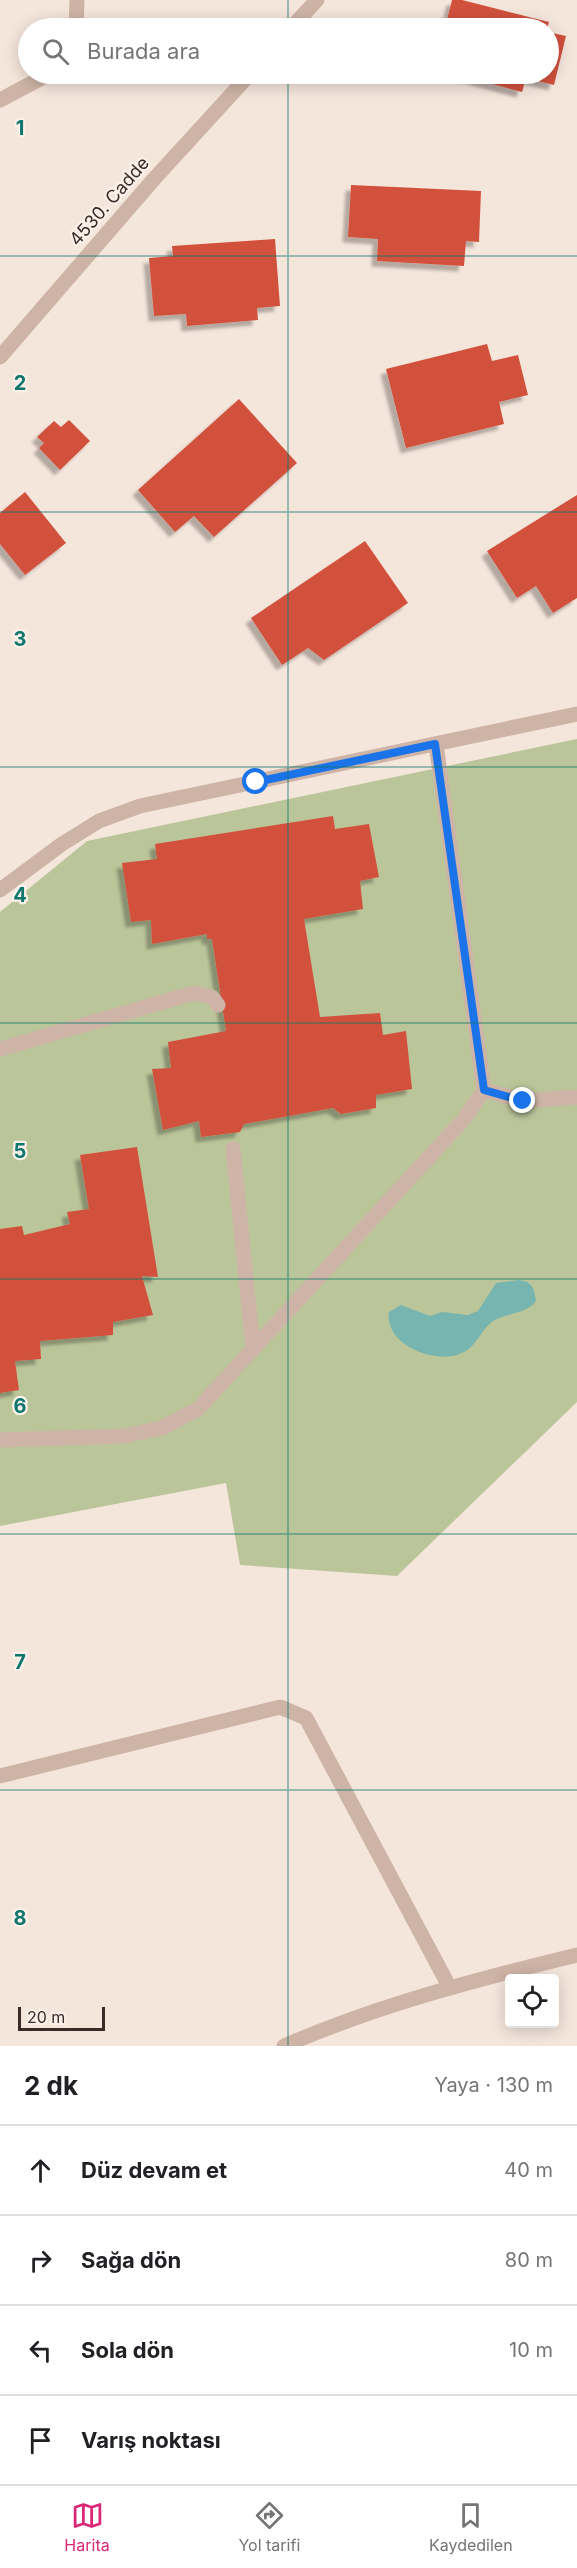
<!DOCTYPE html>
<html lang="tr">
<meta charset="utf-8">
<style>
:root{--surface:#fff;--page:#f6f6f6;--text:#202124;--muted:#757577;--line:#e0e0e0;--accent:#db2777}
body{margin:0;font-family:Inter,sans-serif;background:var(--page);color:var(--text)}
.controls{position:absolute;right:18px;bottom:18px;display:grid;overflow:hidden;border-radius:6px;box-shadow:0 3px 15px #0003}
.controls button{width:54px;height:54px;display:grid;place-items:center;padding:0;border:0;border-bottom:2px solid var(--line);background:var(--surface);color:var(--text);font:30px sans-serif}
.scale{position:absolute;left:18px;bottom:15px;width:87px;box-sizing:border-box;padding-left:6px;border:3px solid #3a2b28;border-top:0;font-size:16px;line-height:21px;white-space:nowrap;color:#3a2b28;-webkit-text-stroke:4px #fbf1e9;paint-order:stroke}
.stop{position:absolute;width:18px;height:18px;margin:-14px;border:4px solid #1a73e8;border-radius:50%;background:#fff}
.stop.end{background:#1a73e8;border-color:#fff;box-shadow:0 2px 6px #0008}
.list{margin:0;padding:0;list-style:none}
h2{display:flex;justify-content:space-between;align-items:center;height:78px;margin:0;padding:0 24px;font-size:26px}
h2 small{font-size:20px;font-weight:400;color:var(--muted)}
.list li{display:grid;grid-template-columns:39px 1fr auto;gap:18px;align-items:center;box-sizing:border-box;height:90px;padding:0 24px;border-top:2px solid var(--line)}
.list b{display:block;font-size:22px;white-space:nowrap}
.list em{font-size:20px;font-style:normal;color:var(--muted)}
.icon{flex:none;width:33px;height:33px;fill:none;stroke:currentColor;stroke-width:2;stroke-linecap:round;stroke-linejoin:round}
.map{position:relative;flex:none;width:577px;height:2046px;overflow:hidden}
.search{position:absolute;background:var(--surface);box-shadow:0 3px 15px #0003;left:18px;right:18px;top:18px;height:66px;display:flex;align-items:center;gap:15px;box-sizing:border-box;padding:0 21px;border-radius:33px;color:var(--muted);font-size:22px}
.sheet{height:438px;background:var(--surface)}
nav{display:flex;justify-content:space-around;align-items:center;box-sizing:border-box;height:84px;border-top:2px solid var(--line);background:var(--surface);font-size:16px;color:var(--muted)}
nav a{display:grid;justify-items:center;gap:3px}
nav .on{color:var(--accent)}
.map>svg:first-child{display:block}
.green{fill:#bbc59a}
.water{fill:#77b5b1}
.building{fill:#d2513c;filter:url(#shadow)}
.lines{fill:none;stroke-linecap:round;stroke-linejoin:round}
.service{stroke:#ceb4a6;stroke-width:15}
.minor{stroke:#ceb4a6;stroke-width:15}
.tertiary{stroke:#ceb4a6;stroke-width:15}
.route{stroke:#1a73e8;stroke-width:8}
.grid{fill:none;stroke:#0f766e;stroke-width:1.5;stroke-opacity:0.55}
.labels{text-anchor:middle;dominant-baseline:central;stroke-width:4.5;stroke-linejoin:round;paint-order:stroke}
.street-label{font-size:18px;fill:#3a2b28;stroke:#fbf1e9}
.grid-label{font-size:20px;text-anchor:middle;font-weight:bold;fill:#0f766e;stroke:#fbf1e9;stroke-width:4.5;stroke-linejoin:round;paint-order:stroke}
</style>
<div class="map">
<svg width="577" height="2046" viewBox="0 0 577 2046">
<defs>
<filter id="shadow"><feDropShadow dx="-5.5" dy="5.5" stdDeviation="1.5" flood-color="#0004"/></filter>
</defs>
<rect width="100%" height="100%" fill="#f5e6dc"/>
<!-- green -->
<polygon class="green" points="577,739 577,1402 397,1576 240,1565 226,1483 0,1526 0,912 87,841"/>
<!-- water -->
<path class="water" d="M519 1280C533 1282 534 1288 536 1301 528 1313 508 1313 495 1320 481 1328 478 1346 462 1353 436 1365 384 1345 389 1312L401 1305 430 1316 442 1312 468 1315 478 1311 496 1283Z"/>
<!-- building -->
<g class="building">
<polygon points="452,0 462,0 549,22 547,28 445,28"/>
<polygon points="548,32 566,36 554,85 526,78 522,92 455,74 548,74"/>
<polygon points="351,185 481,191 479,242 466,241 464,266 377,261 378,239 348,237"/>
<polygon points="275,239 280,306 257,308 258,320 187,326 186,314 154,316 149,258 173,256 172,246"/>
<polygon points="487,344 492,361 518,355 528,395 499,402 504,424 406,448 386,369"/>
<polygon points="239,399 297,463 214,537 194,516 175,532 138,490"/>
<polygon points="69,420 90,441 60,470 39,448 44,443 37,437 54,421 61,427"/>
<polygon points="25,492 66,543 25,575 0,544 0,513"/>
<polygon points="577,495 577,598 553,613 536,586 517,598 487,551"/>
<polygon points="365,541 408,603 324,660 308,648 282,665 251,618"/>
<polygon points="333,816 335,829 369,824 379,877 360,881 363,909 304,919 320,1017 380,1013 383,1035 406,1031 412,1089 376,1095 376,1108 341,1114 333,1108 244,1124 240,1132 201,1137 199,1121 163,1130 152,1069 171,1068 168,1042 226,1031 212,939 207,939 207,934 152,944 151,920 131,922 122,863 157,859 155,844"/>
<polygon points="137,1147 158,1277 142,1276 153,1315 113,1322 113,1335 40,1341 41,1359 15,1361 19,1390 0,1393 0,1229 22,1226 24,1235 70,1224 67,1212 89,1209 80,1155"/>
</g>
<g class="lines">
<!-- service -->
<g class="service">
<polyline points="76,28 77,0"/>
<polyline points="0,100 49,74"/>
<polyline points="0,1049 194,993 212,997 218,1005"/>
<polyline points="484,1090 523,1101 577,1097"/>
<polyline points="233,1149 253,1349"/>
</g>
<!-- minor -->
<g class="minor">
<polyline points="0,890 62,844 99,821 140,806 577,714"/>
<polyline points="0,1440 123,1436 162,1428 198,1409 464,1119 484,1090 436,744"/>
<polyline points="0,1776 280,1707 306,1718 450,1988"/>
</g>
<!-- tertiary -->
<g class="tertiary">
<polyline points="291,28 317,0"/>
<polyline points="0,357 154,179 250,74"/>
<path d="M284 2046C378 2005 478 1979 577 1955"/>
</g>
</g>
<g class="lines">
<!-- route -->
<polyline class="route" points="256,782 435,744 484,1090 523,1101"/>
</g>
<!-- grid -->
<path class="grid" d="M288 0V28M288 74V2046M0 256H577M0 512H577M0 767H577M0 1023H577M0 1279H577M0 1534H577M0 1790H577"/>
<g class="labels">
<!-- street labels -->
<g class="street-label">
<text transform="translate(109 201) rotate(-49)">4530. Cadde</text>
</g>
</g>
<g class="grid-label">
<text x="20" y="135">1</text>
<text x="20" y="390">2</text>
<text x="20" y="646">3</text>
<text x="20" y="902">4</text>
<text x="20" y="1158">5</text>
<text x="20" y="1413">6</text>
<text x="20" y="1669">7</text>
<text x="20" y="1925">8</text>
</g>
</svg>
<div class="controls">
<button><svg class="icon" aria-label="locate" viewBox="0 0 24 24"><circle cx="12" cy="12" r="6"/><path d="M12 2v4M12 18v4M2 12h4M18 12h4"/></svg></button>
</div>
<div class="scale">20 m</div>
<div class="stop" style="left:256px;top:782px"></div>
<div class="stop end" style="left:523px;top:1101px"></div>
<div class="search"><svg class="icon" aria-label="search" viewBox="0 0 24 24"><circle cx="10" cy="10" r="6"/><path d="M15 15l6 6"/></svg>Burada ara</div>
</div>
<section class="sheet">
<h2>2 dk<small>Yaya · 130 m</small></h2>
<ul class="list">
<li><svg class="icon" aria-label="ahead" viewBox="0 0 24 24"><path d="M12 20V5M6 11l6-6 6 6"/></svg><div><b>Düz devam et</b></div><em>40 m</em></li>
<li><svg class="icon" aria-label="right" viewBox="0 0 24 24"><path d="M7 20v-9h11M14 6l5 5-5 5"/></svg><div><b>Sağa dön</b></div><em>80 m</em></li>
<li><svg class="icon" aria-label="left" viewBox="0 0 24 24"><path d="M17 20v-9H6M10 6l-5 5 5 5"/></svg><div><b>Sola dön</b></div><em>10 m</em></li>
<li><svg class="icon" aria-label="arrive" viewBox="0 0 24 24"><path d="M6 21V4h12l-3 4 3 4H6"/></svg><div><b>Varış noktası</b></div></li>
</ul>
</section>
<nav>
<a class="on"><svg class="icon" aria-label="map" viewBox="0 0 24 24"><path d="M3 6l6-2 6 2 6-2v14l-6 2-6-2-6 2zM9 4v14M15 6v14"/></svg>Harita</a>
<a><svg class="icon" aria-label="directions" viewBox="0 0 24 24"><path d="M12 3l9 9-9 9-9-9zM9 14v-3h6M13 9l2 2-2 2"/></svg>Yol tarifi</a>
<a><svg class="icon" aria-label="saved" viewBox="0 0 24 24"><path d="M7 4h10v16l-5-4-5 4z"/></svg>Kaydedilen</a>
</nav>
